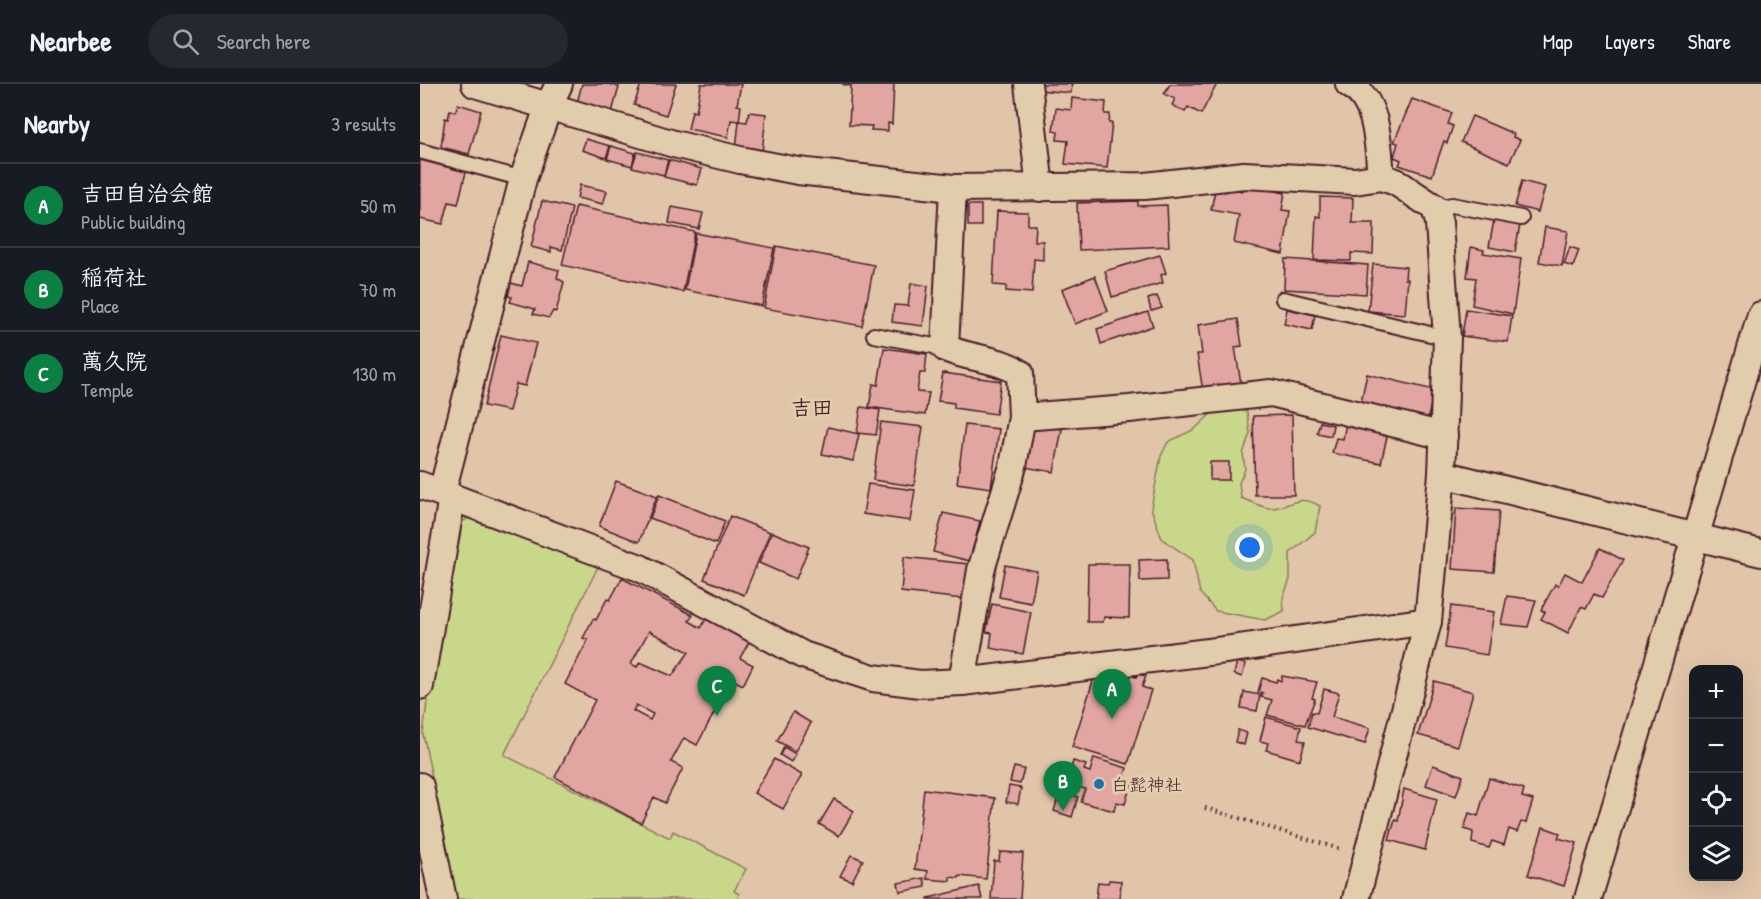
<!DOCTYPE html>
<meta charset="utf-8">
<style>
:root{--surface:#171b24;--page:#242831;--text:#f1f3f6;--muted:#9ea1a6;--line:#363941;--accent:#0b8043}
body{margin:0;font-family:"Patrick Hand","Klee One",sans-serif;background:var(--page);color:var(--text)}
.controls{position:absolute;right:18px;bottom:18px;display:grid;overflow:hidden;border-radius:12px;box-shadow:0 6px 24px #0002}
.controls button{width:54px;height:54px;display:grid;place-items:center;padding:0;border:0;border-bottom:2px solid var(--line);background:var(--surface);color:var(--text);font:30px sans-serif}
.you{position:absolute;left:830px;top:464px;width:21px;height:21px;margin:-15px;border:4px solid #fff;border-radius:50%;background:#1a73e8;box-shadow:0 0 0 9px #1a73e833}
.badge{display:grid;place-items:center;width:39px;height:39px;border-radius:50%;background:var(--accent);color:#fff;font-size:20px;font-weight:700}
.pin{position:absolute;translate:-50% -50px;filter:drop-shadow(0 2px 3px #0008)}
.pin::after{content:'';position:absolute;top:32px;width:21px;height:18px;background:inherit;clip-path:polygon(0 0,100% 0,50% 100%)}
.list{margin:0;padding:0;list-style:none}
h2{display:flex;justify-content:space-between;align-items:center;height:78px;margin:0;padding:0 24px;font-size:26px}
h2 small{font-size:20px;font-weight:400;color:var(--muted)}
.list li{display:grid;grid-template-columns:39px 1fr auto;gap:18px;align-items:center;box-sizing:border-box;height:84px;padding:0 24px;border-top:2px solid var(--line)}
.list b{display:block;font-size:22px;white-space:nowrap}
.list p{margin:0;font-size:20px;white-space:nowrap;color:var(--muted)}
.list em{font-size:20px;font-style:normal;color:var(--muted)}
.icon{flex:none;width:33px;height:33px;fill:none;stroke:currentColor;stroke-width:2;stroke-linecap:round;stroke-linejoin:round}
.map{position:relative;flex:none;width:1341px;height:815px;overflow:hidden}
header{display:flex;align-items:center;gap:36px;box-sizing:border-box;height:84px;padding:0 30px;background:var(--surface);border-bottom:2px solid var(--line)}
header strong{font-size:28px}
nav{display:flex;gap:33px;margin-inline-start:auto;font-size:21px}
.search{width:420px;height:54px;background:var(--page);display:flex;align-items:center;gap:15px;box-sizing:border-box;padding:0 21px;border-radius:33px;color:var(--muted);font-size:22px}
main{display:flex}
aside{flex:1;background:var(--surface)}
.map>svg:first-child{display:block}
.green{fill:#c9d78b;stroke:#8a7b5b;stroke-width:1.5}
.building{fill:#e1a6a2;stroke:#4a1f2b;stroke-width:1.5;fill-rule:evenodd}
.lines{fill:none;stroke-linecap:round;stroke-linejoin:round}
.lane-casing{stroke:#4a1f2b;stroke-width:18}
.street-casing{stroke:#4a1f2b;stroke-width:30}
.path{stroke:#4a1f2b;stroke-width:4;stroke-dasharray:1.5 4.5;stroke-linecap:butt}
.lane{stroke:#e1cdab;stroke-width:14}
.street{stroke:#e1cdab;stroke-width:26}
.poi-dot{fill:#1f6fb2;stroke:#e1cdab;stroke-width:2}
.labels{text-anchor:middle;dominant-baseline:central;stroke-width:6;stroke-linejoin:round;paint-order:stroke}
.poi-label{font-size:18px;fill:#4a1f2b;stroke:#e1cdab;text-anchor:start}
.quarter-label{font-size:21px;font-weight:bold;fill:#4a1f2b;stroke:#e1cdab}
</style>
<header>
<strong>Nearbee</strong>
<div class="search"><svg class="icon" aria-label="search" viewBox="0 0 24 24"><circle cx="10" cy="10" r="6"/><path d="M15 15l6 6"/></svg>Search here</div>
<nav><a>Map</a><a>Layers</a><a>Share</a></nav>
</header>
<main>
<aside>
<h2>Nearby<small>3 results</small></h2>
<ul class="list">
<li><span class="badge">A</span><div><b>吉田自治会館</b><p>Public building</p></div><em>50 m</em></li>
<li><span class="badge">B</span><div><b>稲荷社</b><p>Place</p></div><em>70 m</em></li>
<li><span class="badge">C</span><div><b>萬久院</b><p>Temple</p></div><em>130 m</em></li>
</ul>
</aside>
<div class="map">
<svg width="1341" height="815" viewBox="0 0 1341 815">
<rect width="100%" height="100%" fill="#e1c5a9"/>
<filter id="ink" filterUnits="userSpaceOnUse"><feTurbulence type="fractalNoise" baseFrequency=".0167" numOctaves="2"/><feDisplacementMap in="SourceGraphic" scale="12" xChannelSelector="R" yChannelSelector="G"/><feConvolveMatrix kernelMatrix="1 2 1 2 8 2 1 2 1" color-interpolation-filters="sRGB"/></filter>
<g filter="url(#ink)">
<!-- green -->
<g class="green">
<path d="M813 324 827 328 830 349 823 370 825 385 819 399 821 414C830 417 840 423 849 424 870 425 876 408 900 422L895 448 870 469V495L863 514 864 527 845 536 796 527 780 509 773 476 742 455 731 424 741 372 748 358 775 345 794 327Z"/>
<polygon points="50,433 178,483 84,671 250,754 253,747 326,785 314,807 319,810 317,815 37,815 3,650 14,563 39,440"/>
</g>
<!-- building -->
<g class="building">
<polygon points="162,0 189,0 199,3 191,32 157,19"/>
<polygon points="221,0 256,0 246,31 214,21"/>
<polygon points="281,0 321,0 317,21 321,22 319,37 311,36 308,53 268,45 272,27 276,28"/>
<polygon points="422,0 474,0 472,40 468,39 468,47 451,46 452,42 429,41 431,2"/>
<polygon points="619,0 652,0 651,9 619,6"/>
<polygon points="750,0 797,0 781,30 768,23 765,28 752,21 755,15 744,10"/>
<polygon points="652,14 686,18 685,30 690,30 689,39 692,39 687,84 645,80 648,57 637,56 638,48 633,47 636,24 651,26"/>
<polygon points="992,15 1032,29 1028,40 1033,42 1027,59 1024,57 1012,92 979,81 981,76 974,73 978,59 974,58"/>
<polygon points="38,20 61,27 49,70 21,63 25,34 28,35 30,26 35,28"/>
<polygon points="329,28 346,30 342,69 316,66 319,37 327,38"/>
<polygon points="1052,32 1094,50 1093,53 1100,56 1089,79 1041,58"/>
<polygon points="166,55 190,62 186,74 162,66"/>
<polygon points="191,62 215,69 212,82 187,75"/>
<polygon points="217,68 248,76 244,91 212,83"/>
<polygon points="0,76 46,88 38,120 29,118 23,140 0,135"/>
<polygon points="249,76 282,85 277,101 244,93"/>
<polygon points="1102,97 1125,103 1118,128 1095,122"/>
<polygon points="160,101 187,107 183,120 157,114"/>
<polygon points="824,101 865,109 862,126 870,127 863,170 814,159 819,131 791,126 795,106 806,108 807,104 823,107"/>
<polygon points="900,113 933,114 932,139 954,139 953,170 931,169 931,177 894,176 896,132 900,133"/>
<polygon points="122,117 152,124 142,166 131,163 131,168 111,163"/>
<polygon points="718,117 718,122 747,121 749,162 659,166 657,119"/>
<rect x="548" y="121" width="13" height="21"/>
<polygon points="156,122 275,148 263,208 142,181"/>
<polygon points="252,123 283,129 279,145 249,139"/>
<polygon points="577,127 608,128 608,141 616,141 615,157 623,157 623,176 614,175 612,209 586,207 586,202 573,201"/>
<polygon points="1074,136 1100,141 1095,168 1069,163"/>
<polygon points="1125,143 1148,147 1142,182 1119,178"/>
<polygon points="276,149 354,164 342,222 265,206"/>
<polygon points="356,162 454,181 442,242 344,224"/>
<polygon points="1051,163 1064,166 1063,169 1101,175 1093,230 1052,221 1056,194 1047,193"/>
<polygon points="1150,163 1159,166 1153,183 1144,180"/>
<polygon points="740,171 746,189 741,191 743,199 692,213 685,187"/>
<polygon points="865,175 948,181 946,210 864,205"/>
<polygon points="108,178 139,186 137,194 144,198 136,228 133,227 129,234 113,230 115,225 90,218 92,213 88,212 91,199 102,202"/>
<polygon points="953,180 986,183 985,195 988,195 985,230 948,227"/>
<polygon points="675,192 688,227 655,240 642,205"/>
<polygon points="491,199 508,202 503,242 472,238 474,221 488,222"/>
<polygon points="737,212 742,224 731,227 728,215"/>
<polygon points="867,225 895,231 892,246 864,240"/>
<polygon points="1046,225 1092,232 1088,258 1042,252"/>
<polygon points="728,228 733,242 681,260 677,245"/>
<polygon points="818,235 822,262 815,263 821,300 783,307 777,270 782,270 778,241"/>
<polygon points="81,251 116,259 105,302 96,300 89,327 64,322"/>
<polygon points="464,264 507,270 505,289 500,289 497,308 509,309 505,331 449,323 453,300 458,301"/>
<polygon points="523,289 581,297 576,330 534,324 534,319 518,317"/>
<polygon points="947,290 1014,306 1007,338 940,322"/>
<polygon points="441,323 460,326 456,351 437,349"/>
<polygon points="872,331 874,411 835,411 833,332"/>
<polygon points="461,338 503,343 494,402 453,396"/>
<polygon points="900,338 913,341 911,352 897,349"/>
<polygon points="926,339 968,348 961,379 912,369 916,354 923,355"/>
<polygon points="611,340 642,345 634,388 604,383"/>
<polygon points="545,341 579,345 571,404 537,399"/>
<polygon points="408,343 439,350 433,377 402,370"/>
<rect x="790" y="378" width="19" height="18"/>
<polygon points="196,397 237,412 219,458 179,442"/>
<polygon points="448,400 495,406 490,437 443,430"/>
<polygon points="239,411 305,437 296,460 230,434"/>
<polygon points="1036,424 1079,427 1074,488 1032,485"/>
<polygon points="523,429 560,437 550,477 513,468"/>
<polygon points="310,432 350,448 324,511 284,495"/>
<polygon points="352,448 389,463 376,495 339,479"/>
<polygon points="1180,464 1203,476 1182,514 1174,510 1166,525 1161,523 1148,549 1121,535 1125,528 1121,526 1135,500 1138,502 1145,489 1162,498"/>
<polygon points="484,473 548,480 543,515 481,508"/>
<polygon points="747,475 747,496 720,497 719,476"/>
<polygon points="668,480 710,480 709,534 684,533 683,538 667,538"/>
<polygon points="585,481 617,487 611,519 579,513"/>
<path d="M202 494 273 531 269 537 281 544 286 535 329 558 320 574 333 581 323 601 307 593 303 600 308 603 277 661 264 654 251 678 263 684 245 719 234 713 221 739 135 693 175 616 145 600 168 556 163 554 173 535 176 536 187 515 190 516ZM229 547 269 568 252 592 220 578 217 583 211 580ZM216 621 233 630 230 636 213 627Z"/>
<polygon points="1087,512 1116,516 1108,543 1081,540"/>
<polygon points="572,520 611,528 603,570 570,564 572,549 566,548"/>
<polygon points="1031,522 1074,528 1067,571 1025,564"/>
<polygon points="817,578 826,580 822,593 814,590"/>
<polygon points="718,590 726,592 722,603 731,606 708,680 652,663 674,594 682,596 683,591 708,598 710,591 716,593"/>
<polygon points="862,592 897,598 892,614 895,615 885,641 847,631 852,616 841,613 843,609 838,608 842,594 856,598 857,595 861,597"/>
<polygon points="1014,597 1053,608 1038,662 998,651"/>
<polygon points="904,605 919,609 912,633 950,644 945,660 888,643 892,628 897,629"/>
<polygon points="824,608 840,611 837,627 821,624"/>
<polygon points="373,628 391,639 375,667 357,657"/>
<polygon points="846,633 881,643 878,656 885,657 880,676 846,666 848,659 840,657"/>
<polygon points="818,646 827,649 824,661 815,658"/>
<polygon points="364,663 376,670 371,678 360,671"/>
<polygon points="674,674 707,684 704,694 712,697 705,720 696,718 694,727 661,718 665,705 659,703 658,707 646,703 653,677 666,681 664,686 670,688"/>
<polygon points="354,675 382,691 363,725 334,709"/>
<polygon points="1013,681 1043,692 1036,712 1006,701"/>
<polygon points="594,683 604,685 600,700 590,698"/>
<polygon points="1069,694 1104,705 1102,713 1113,716 1106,739 1101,738 1097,748 1089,745 1084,761 1072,757 1069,764 1052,759 1053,748 1044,745 1049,729 1058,732"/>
<polygon points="589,702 601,704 598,720 586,718"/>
<polygon points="504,705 575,714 566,795 540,792 539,794 530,793 530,797 507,795 508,787 495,785"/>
<polygon points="984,705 1017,715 1005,766 969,756 975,736 978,737"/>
<polygon points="640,707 658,713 652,733 634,727"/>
<polygon points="414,715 434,727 419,752 399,740"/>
<polygon points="1123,743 1140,749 1138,754 1157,759 1144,802 1108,791"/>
<polygon points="580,768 603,769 600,815 571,815 574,777 579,777"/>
<polygon points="431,771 443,776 432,797 420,792"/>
<polygon points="504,794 506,803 480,808 478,799"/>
<polygon points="689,796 701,797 700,815 676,815 678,798 688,799"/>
<polygon points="559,802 562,815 508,815 508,814"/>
</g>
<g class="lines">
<defs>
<g id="lane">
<polyline points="0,67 103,95"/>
<polyline points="1015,124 1032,121 1101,134"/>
<polyline points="863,215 1027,254"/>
<polyline points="454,251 525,264"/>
</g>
<g id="street">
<polyline points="55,0 254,60 320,76 378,87 533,104 725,102 824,91 935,97 961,93"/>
<polyline points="608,0 620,104"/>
<path d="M929 0C959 17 958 63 961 93L976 98 1015 124 1019 139 1027 254 1022 390"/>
<path d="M533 104 525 264C549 275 579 274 600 289L602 333 593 382 561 486 542 598"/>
<polyline points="602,333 709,325 851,309 1024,352"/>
<polyline points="0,401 220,484 383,571 453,594 500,600 542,598 805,566 1008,537"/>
<polyline points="22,408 103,95 129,21 139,0"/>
<polyline points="0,602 32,413"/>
<polyline points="0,702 23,815"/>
<polyline points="936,815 1008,537 1022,390 1341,469"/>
<polyline points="1168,815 1341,231"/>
</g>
</defs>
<!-- lane casing -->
<use href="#lane" class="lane-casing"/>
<!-- street casing -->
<use href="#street" class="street-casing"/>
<!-- path -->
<polyline class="path" points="785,724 920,765"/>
<!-- lane -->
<use href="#lane" class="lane"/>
<!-- street -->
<use href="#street" class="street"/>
</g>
</g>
<!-- markers -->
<circle class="poi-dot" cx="679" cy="700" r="6"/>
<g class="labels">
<!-- poi labels -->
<g class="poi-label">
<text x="691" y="700">白髭神社</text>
</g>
<!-- quarter labels -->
<g class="quarter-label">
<text x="392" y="323">吉田</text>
</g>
</g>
</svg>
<div class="controls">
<button>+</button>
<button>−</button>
<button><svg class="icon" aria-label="locate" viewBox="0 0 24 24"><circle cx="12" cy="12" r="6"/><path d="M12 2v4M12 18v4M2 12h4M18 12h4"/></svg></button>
<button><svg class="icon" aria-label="layers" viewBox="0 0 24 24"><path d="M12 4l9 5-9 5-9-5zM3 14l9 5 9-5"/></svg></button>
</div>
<div class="you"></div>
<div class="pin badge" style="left:692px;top:635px">A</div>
<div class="pin badge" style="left:643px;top:727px">B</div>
<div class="pin badge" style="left:297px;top:632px">C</div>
</div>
</main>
